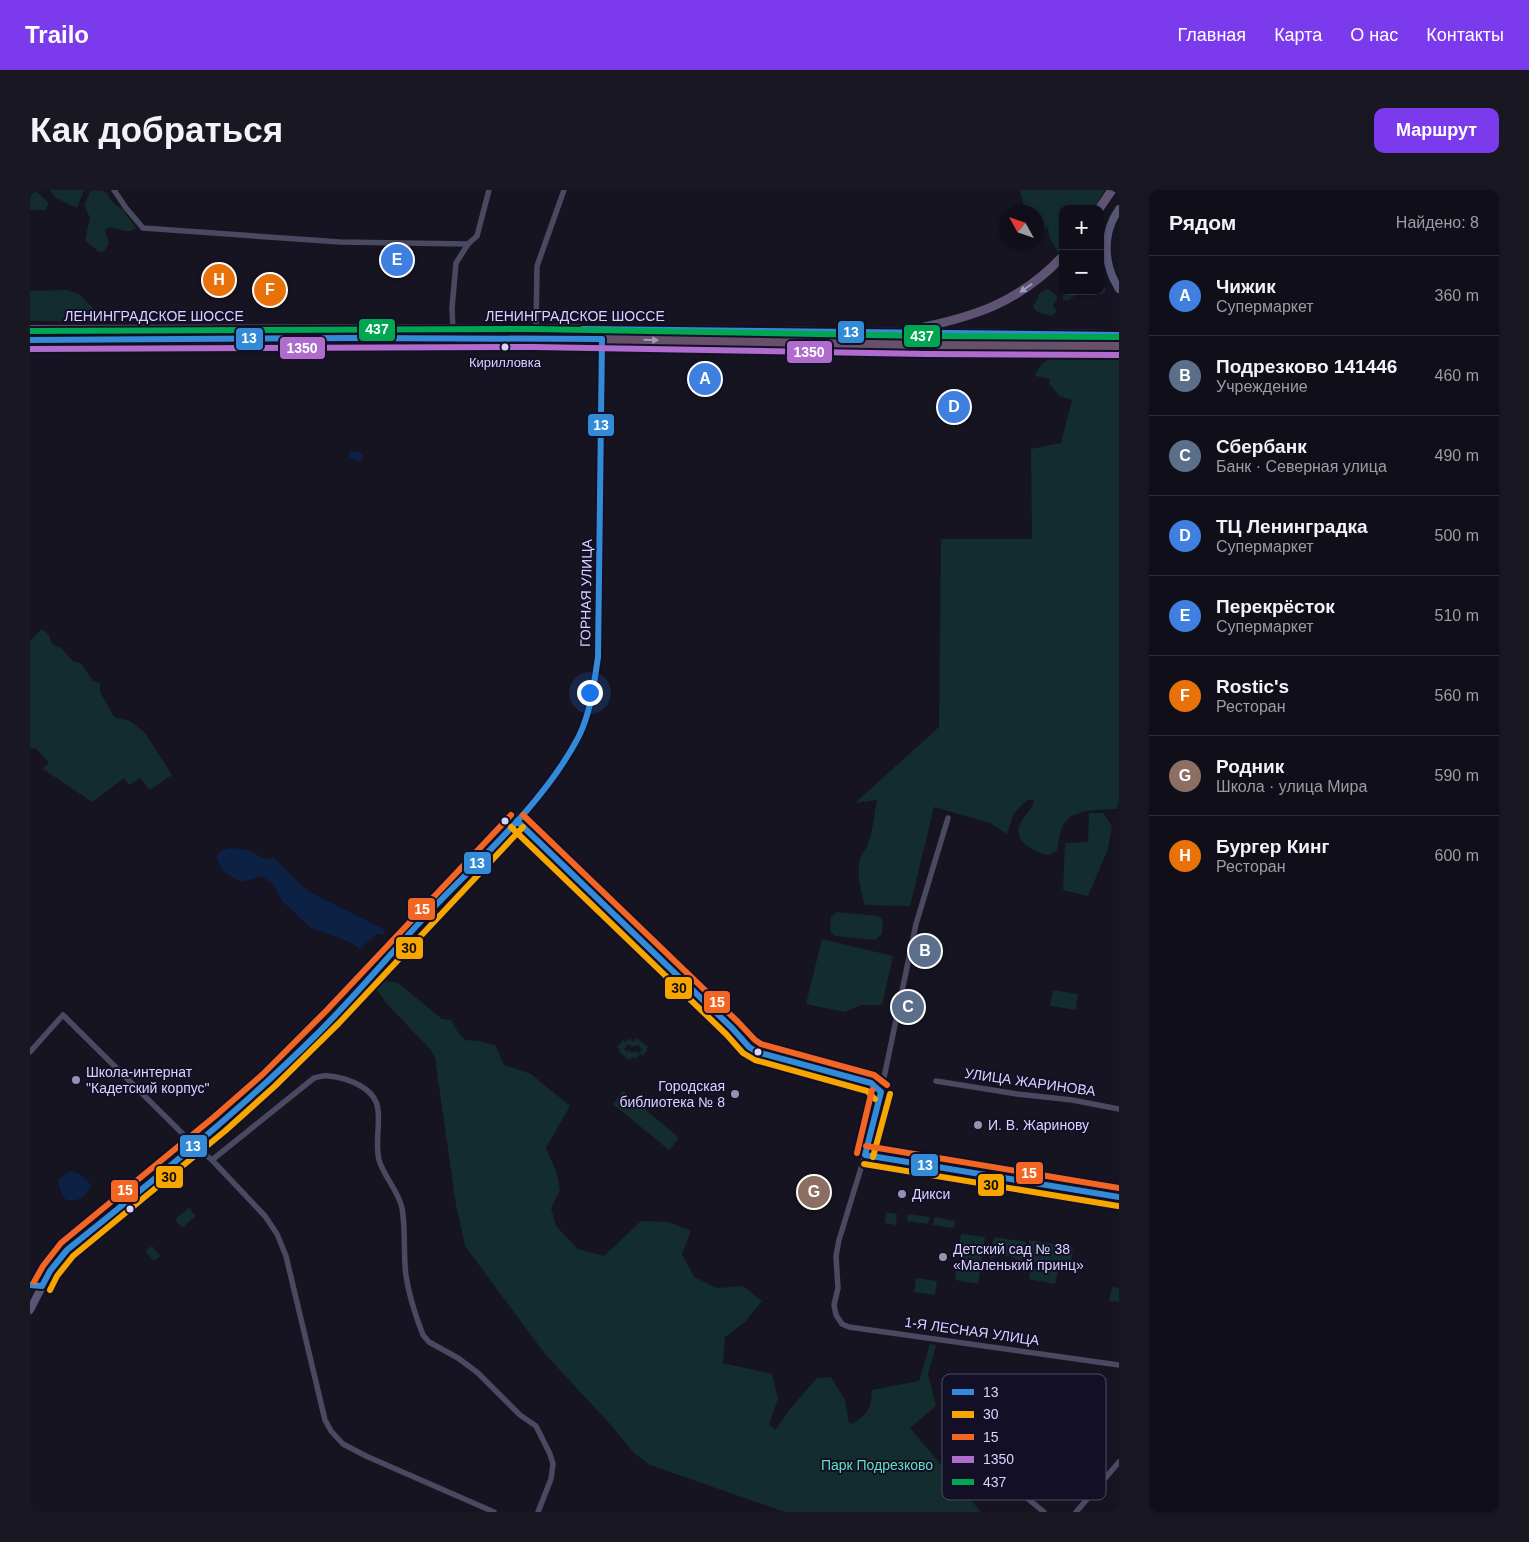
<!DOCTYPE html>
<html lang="ru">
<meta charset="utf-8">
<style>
:root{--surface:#100f19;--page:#191822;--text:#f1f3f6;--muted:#9c9ca2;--line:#302f38;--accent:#7c3aed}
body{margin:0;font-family:Helvetica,sans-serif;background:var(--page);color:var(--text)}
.controls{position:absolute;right:15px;top:15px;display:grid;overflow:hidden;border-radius:10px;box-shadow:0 1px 4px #0004}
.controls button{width:45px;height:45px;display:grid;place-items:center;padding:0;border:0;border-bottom:1px solid var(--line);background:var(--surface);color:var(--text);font:25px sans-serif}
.compass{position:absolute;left:969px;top:15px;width:45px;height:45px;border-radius:50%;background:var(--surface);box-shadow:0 1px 4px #0004;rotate:310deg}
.you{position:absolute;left:559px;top:502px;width:18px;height:18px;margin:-12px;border:4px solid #fff;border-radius:50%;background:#1a73e8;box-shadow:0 0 0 8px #1a73e833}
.badge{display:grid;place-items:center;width:32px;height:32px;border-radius:50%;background:var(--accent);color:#fff;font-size:16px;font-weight:700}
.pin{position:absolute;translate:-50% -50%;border:2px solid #fff;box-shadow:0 1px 5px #0006}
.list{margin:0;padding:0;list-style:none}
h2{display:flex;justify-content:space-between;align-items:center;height:65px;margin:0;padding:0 20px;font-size:21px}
h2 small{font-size:16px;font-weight:400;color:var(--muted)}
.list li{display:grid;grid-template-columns:32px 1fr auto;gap:15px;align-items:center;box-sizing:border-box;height:80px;padding:0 20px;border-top:1px solid var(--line)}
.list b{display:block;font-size:19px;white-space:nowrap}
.list p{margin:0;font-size:16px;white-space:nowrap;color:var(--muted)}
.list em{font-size:16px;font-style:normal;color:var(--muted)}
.map{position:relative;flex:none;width:1089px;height:1322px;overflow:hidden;border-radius:10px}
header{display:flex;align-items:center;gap:30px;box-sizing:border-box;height:70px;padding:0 25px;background:var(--accent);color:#fff}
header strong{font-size:24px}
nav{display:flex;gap:28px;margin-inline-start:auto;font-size:18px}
.intro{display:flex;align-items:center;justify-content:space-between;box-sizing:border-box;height:120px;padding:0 30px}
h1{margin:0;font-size:35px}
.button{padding:12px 22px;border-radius:10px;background:var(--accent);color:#fff;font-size:18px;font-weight:700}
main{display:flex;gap:30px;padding:0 30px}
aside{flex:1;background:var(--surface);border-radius:10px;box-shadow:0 1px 4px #0004}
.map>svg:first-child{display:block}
.green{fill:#132c2d;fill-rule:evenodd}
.water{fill:#0d2144}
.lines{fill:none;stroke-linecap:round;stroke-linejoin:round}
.street{stroke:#4a4962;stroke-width:5.5}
.secondary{stroke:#575674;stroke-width:8}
.primary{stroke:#5e5373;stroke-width:9}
.highway{stroke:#67516a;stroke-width:10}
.bus-1-casing{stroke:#130f26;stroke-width:10}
.bus-2-casing{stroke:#130f26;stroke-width:10}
.bus-3-casing{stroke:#130f26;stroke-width:10}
.bus-4-casing{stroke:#130f26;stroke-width:10}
.bus-5-casing{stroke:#130f26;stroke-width:10}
.bus-1{stroke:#338bd7;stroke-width:6}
.bus-2{stroke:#f7a600;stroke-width:6}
.bus-3{stroke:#f26522;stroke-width:6}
.bus-4{stroke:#b06ccc;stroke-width:6}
.bus-5{stroke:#00a651;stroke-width:6}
.oneway{fill:#a29ac0}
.oneway2{fill:#a699bc}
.bus-dot{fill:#d9d4ff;stroke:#130f26;stroke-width:2}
.poi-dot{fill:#9591b1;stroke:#130f26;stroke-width:2}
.labels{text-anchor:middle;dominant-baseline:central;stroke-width:4;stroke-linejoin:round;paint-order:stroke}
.bus-label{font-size:13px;fill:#d9d4ff;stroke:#130f26}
.street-label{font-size:14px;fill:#d9d4ff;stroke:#130f26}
.poi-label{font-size:14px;fill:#d9d4ff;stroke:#130f26;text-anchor:start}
.park-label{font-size:14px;fill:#5fe0c0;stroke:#130f26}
.key{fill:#130f26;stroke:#4e4a67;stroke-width:1}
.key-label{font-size:14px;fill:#d9d4ff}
.line-badge{stroke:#130f26;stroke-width:2}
.badge-label{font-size:14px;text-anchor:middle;font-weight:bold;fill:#fff}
.pale-badge-label{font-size:14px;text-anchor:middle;font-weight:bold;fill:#111}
</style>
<header>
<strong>Trailo</strong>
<nav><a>Главная</a><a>Карта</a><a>О нас</a><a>Контакты</a></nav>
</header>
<div class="intro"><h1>Как добраться</h1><a class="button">Маршрут</a></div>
<main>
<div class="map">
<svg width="1089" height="1322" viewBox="0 0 1089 1322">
<rect width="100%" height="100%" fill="#161421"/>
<!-- green -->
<g class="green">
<polygon points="0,0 5,0 19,13 15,20 0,20"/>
<polygon points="20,0 54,0 47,18 26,8"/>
<path d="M63 0 73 1 77 3 82 12 93 20 106 38C97 45 88 38 79 37L75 40 79 53 74 61 69 62 55 50 60 28 54 15 60 2Z"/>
<polygon points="990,0 1075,0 1063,19 1033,19 1033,57 1028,63 1019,46 1018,37 1007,44 1006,22 995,22"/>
<path d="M1070 86 1076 101C1069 108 1060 105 1050 102L1039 110H1033V101H1070Z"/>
<path d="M1018 99 1028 107 1023 116 1027 121 1022 126C1016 124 1006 124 1003 117L1010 103Z"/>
<polygon points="37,100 49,104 72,128 72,131 0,131 0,101"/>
<path d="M1041 165 1089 167V608L1087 619C1071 620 1043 618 1034 634 1029 641 1029 653 1027 661L1018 665C1005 662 982 652 990 634 994 625 1002 621 1004 610H997L984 623 977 644 960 633 904 617 880 716 835 715C831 704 826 682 830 670 831 664 835 661 837 656 843 642 844 625 847 610L825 613 909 537 911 349H1002L1001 259 1031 253 1042 210 1029 206 1019 193 1020 189 1005 186C1012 167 1023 168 1041 165Z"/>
<polygon points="12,439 19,445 22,454 31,458 43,471 52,474 62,490 70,493 70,502 84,527 100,531 115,543 142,585 120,600 110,588 99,595 94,588 62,612 13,579 19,572 6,559 0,558 0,451"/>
<polygon points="1059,623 1073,623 1082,636 1078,659 1058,706 1033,700 1035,653 1058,652"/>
<path d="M807 722 848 726C855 729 852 737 852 744L845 750 805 746 802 744 800 740 801 727Z"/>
<polygon points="792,749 863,766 852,815 831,815 815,822 776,814"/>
<path d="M356 791 368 793 412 829 421 830 427 841 435 850 449 851 465 855 474 875 501 884 540 916 516 958 526 981 530 1000 521 1018 526 1036 548 1059 574 1066 611 1031 638 1032 661 1041 652 1064 664 1087 687 1098 713 1096 732 1111 715 1132 695 1147 693 1173 742 1184 748 1209 739 1234 745 1240 760 1219 787 1188 801 1187 815 1210 819 1233 823 1234C838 1222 841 1220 842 1200L889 1191 900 1154 906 1155 898 1184 906 1216 880 1238 951 1322H755L620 1275 604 1263 579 1233 515 1164 435 1056 426 1015 405 868 400 859 357 814 344 796Z"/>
<polygon points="1023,800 1048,804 1046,820 1020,816"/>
<path d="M599 848 603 852 607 848 618 857 616 859 617 861 613 866 610 864 606 869 603 867 599 870 588 861 590 859 587 857 593 850 596 852ZM598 854 602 857 608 855 612 859 609 863 604 861 602 863 598 860 597 862 594 859Z"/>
<polygon points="593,901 649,948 639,960 583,914"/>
<polygon points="159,1018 166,1026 152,1038 145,1029"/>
<polygon points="856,1022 867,1024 866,1035 855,1033"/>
<polygon points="878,1024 900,1027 898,1034 877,1031"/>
<polygon points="904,1027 925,1031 924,1038 903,1035"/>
<polygon points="931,1044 955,1047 953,1060 944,1059 944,1051 943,1051 942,1058 929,1056"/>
<polygon points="964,1047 996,1052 992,1072 980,1066 960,1067"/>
<polygon points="999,1050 1043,1057 1040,1078 996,1071"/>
<polygon points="122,1056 130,1066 124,1071 115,1061"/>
<polygon points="931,1061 952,1064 951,1076 930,1073"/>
<polygon points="926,1077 950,1081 948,1094 925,1090"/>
<polygon points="1001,1077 1028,1081 1025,1094 999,1089"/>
<polygon points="886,1088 907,1091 905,1105 884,1102"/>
<polygon points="1082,1097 1089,1098 1089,1112 1079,1111"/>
</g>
<!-- water -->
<g class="water">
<polygon points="325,261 331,263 334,266 330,272 318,268 320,262"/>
<path d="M203 658 218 660 235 669 244 668 278 701 355 740 354 745 346 744 330 759 320 752 281 738 252 711 245 697 232 686 212 692C199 686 188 680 187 665L192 660Z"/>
<path d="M40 981C50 983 56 987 61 996 55 1008 49 1011 36 1010L30 1000 28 990Z"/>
</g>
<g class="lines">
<!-- street -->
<g class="street">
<polyline points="84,0 96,18 113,38 310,52 438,54 447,46 459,0"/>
<polyline points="506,139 507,76 534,0"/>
<polyline points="423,140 422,118 426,73 438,54"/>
<polyline points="0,862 33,825 165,956 182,970 235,1026 247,1044 256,1066 295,1230 301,1241 313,1254 336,1266 464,1322"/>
<polyline points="906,891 987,904 1042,910 1089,919"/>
<polyline points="851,902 886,734 918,628"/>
<polyline points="835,965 809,1050 806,1066 808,1098 804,1115 806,1125 812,1134 819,1137 1089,1175"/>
<path d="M182 970 284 888C289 887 294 885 299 886 318 888 346 898 348 920 350 937 345 953 349 970 354 987 368 1000 372 1018 376 1041 373 1063 376 1086 379 1105 386 1127 393 1145L399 1152 428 1168 448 1183 490 1225 506 1236 520 1264 523 1274 521 1289 508 1322"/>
<polyline points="0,1095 12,1096"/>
<polyline points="997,1308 1014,1322"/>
<polyline points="1046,1322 1089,1272"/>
</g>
<!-- secondary -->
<g class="secondary">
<path d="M1089 19C1072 43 1073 74 1089 99"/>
<polyline points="487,631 666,805 702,838 719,857 727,862 841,893 851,902 845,930 835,965 1089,1007"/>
<polyline points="0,1120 20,1081 37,1060 165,956 238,891 285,846 378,744 502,614 526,584 549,545 558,523 564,497 568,467 572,149"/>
</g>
<!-- primary -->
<g class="primary">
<polyline points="1069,19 1082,0"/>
<path d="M879 140C941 128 988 114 1033 66"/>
</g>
<!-- highway -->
<g class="highway">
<polyline points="0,140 506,139 1089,145"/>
<path d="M0 150C191 149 383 146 575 149 746 152 917 157 1089 156"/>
</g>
<defs>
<g id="bus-1">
<polyline points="553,139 1089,145"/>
<path d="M0 150 324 148 572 149 568 467C564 494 561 521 549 546 516 610 455 664 405 716 364 759 326 806 283 848 206 924 121 992 37 1060L20 1081 12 1096 0 1095"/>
<polyline points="487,631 702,838 719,857 727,862 841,893 851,902 835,965 1089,1007"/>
</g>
<g id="bus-2">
<polyline points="481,637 696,844 713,863 725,870 837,901 845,909"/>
<polyline points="843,967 860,904"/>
<polyline points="834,974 1088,1016"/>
<polyline points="20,1100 27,1086 43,1066 195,941 245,896 309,833 493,637"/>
</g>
<g id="bus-3">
<polyline points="493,625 708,832 725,850 731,854 844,885 857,895"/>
<polyline points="836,956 1089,998"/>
<polyline points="827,963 842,900"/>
<polyline points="4,1092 13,1076 31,1053 184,927 233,884 296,821 481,625"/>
</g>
<polyline id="bus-4" points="0,159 503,157 896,164 1089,165"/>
<polyline id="bus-5" points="0,141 503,139 896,146 1089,147"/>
</defs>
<!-- bus-1 casing -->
<use href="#bus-1" class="bus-1-casing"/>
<!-- bus-2 casing -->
<use href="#bus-2" class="bus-2-casing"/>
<!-- bus-3 casing -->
<use href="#bus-3" class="bus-3-casing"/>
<!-- bus-4 casing -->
<use href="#bus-4" class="bus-4-casing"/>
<!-- bus-5 casing -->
<use href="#bus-5" class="bus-5-casing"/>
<!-- bus-1 -->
<use href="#bus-1" class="bus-1"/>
<!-- bus-2 -->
<use href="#bus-2" class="bus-2"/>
<!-- bus-3 -->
<use href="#bus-3" class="bus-3"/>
<!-- bus-4 -->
<use href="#bus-4" class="bus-4"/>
<!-- bus-5 -->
<use href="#bus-5" class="bus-5"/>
</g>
<!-- one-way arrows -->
<defs><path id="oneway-solid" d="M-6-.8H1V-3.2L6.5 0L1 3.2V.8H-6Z" transform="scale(1.25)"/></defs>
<use class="oneway" href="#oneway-solid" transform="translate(996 98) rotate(145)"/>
<use class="oneway2" href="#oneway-solid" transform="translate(621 150) rotate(1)"/>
<!-- markers -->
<g class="bus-dot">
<circle cx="475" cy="157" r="4.5"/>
<circle cx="475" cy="631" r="4.5"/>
<circle cx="728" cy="862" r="4.5"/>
<circle cx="100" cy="1019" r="4.5"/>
</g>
<g class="poi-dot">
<circle cx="46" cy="890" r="5"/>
<circle cx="705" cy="904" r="5"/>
<circle cx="948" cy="935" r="5"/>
<circle cx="872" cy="1004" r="5"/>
<circle cx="913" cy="1067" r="5"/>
</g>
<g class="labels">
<!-- bus labels -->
<g class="bus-label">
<text x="475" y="172">Кирилловка</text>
</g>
<!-- street labels -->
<g class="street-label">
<text x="124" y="126">ЛЕНИНГРАДСКОЕ ШОССЕ</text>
<text x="545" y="126">ЛЕНИНГРАДСКОЕ ШОССЕ</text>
<text transform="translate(556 403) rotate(-89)">ГОРНАЯ УЛИЦА</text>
<text transform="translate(1000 892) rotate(8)">УЛИЦА ЖАРИНОВА</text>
<text transform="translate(942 1141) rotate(8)">1-Я ЛЕСНАЯ УЛИЦА</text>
</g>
<!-- poi labels -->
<g class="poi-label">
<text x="56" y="882">Школа-интернат<tspan x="56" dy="16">"Кадетский корпус"</tspan></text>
<text x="695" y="896" text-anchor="end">Городская<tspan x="695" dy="16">библиотека № 8</tspan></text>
<text x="958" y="935">И. В. Жаринову</text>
<text x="882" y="1004">Дикси</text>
<text x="923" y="1059">Детский сад № 38<tspan x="923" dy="16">«Маленький принц»</tspan></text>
</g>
<!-- park labels -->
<g class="park-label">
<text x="847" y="1275">Парк Подрезково</text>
</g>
</g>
<!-- legend -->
<rect x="912" y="1184" width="164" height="126" rx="8" class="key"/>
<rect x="922" y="1199" width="22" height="6" fill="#338bd7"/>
<rect x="922" y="1221" width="22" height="7" fill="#f7a600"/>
<rect x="922" y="1244" width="22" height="6" fill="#f26522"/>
<rect x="922" y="1266" width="22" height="7" fill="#b06ccc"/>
<rect x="922" y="1289" width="22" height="6" fill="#00a651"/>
<g class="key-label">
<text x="953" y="1207">13</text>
<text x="953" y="1229">30</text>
<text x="953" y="1252">15</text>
<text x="953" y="1274">1350</text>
<text x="953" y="1297">437</text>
</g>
<g class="line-badge">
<rect x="328" y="128" width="38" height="24" rx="5" fill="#00a651"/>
<rect x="807" y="130" width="28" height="24" rx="5" fill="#338bd7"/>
<rect x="873" y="134" width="38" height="24" rx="5" fill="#00a651"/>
<rect x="205" y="137" width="29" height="24" rx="5" fill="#338bd7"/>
<rect x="249" y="146" width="47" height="24" rx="5" fill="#b06ccc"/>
<rect x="756" y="150" width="47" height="24" rx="5" fill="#b06ccc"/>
<rect x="557" y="223" width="28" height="24" rx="5" fill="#338bd7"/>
<rect x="433" y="661" width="29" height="24" rx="5" fill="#338bd7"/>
<rect x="377" y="707" width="29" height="24" rx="5" fill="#f26522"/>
<rect x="365" y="746" width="29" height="24" rx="5" fill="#f7a600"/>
<rect x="634" y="786" width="29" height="24" rx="5" fill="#f7a600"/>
<rect x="673" y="800" width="28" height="24" rx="5" fill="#f26522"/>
<rect x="149" y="944" width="29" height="24" rx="5" fill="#338bd7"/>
<rect x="880" y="963" width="29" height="24" rx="5" fill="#338bd7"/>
<rect x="985" y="971" width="29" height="24" rx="5" fill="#f26522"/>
<rect x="125" y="975" width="29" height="24" rx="5" fill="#f7a600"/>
<rect x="947" y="983" width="28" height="24" rx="5" fill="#f7a600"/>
<rect x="80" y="989" width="29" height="24" rx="5" fill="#f26522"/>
</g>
<g class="badge-label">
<text x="347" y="144">437</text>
<text x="821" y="147">13</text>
<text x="892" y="151">437</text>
<text x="219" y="153">13</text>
<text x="272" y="163">1350</text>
<text x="779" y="167">1350</text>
<text x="571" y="240">13</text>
<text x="447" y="678">13</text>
<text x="392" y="724">15</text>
<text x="687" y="817">15</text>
<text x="163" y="961">13</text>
<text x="895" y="980">13</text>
<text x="999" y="988">15</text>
<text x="95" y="1005">15</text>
</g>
<g class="pale-badge-label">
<text x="379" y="763">30</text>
<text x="649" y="803">30</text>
<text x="139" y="992">30</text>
<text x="961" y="1000">30</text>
</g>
</svg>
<div class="controls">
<button>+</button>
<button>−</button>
</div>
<svg class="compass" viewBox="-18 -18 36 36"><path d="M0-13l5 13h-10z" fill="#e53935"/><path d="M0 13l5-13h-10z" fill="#9c9ca2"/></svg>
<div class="you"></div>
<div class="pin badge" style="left:675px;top:189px;background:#3f7fe0">A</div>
<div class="pin badge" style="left:895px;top:761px;background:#5c6f8a">B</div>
<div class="pin badge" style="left:878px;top:817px;background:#5c6f8a">C</div>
<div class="pin badge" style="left:924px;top:217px;background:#3f7fe0">D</div>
<div class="pin badge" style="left:367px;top:70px;background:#3f7fe0">E</div>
<div class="pin badge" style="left:240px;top:100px;background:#e8710a">F</div>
<div class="pin badge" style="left:784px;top:1002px;background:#8d6e63">G</div>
<div class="pin badge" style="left:189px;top:90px;background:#e8710a">H</div>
</div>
<aside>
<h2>Рядом<small>Найдено: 8</small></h2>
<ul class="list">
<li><span class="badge" style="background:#3f7fe0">A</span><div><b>Чижик</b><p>Супермаркет</p></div><em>360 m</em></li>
<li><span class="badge" style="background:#5c6f8a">B</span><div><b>Подрезково 141446</b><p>Учреждение</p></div><em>460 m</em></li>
<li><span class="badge" style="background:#5c6f8a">C</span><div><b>Сбербанк</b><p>Банк · Северная улица</p></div><em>490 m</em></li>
<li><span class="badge" style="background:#3f7fe0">D</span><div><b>ТЦ Ленинградка</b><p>Супермаркет</p></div><em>500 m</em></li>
<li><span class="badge" style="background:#3f7fe0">E</span><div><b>Перекрёсток</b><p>Супермаркет</p></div><em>510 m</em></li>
<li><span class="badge" style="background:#e8710a">F</span><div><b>Rostic's</b><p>Ресторан</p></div><em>560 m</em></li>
<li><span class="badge" style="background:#8d6e63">G</span><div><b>Родник</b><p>Школа · улица Мира</p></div><em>590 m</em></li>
<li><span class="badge" style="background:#e8710a">H</span><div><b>Бургер Кинг</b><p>Ресторан</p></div><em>600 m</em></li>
</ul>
</aside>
</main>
